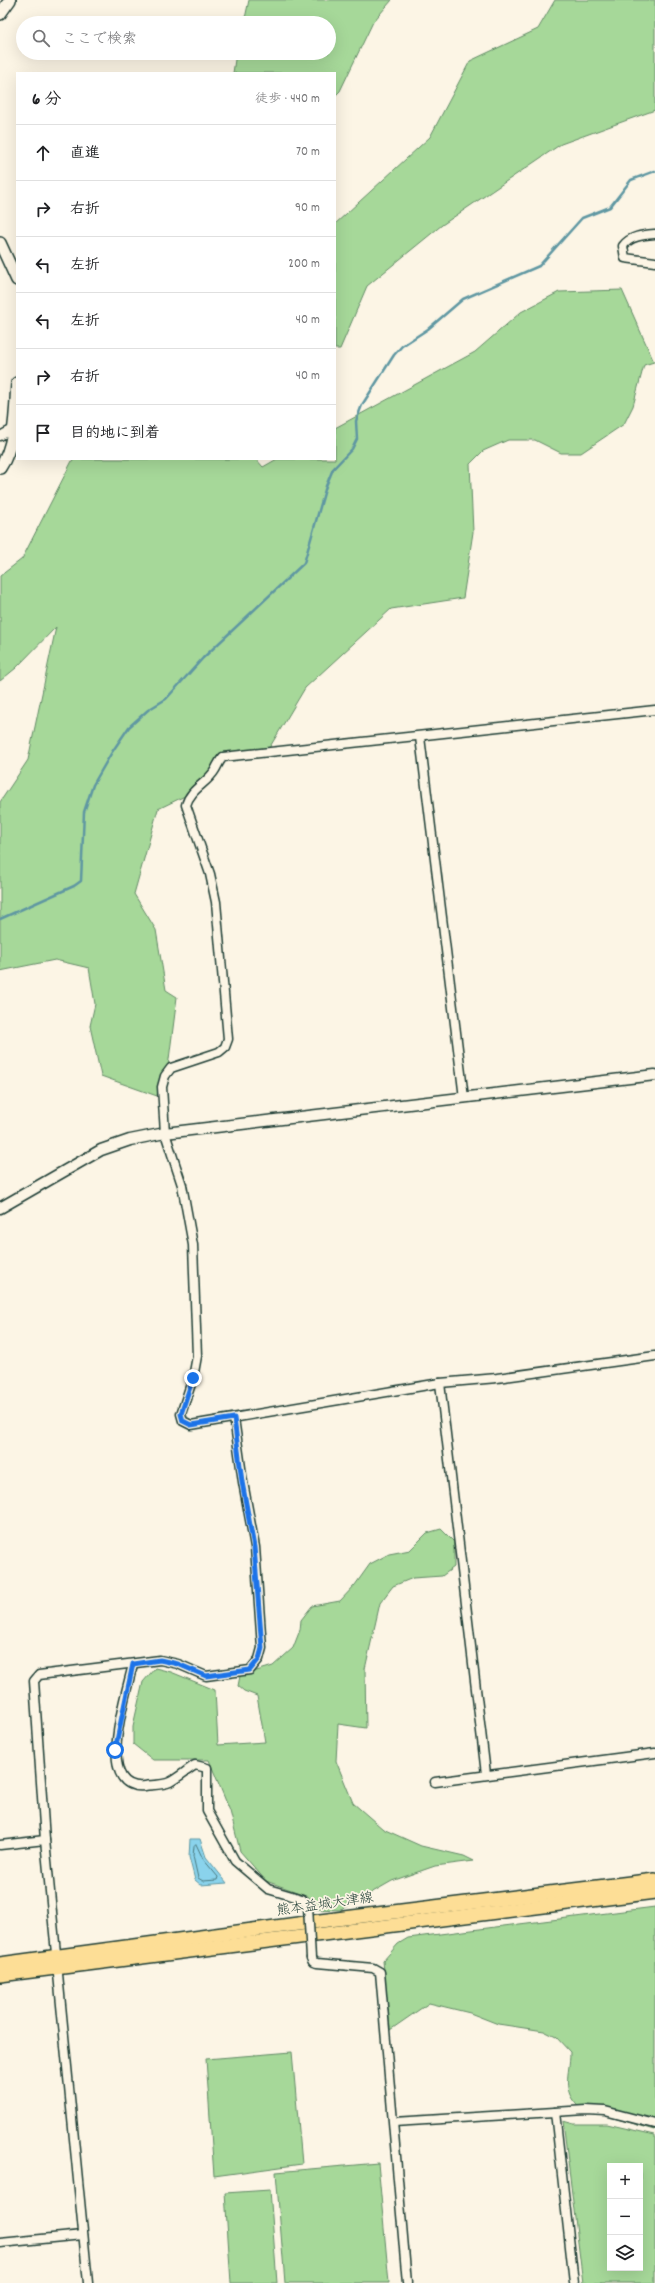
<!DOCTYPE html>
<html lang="ja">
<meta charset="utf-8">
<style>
:root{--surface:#fff;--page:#f6f6f6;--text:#202124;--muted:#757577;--line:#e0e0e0}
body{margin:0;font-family:Dekko,"Klee One",sans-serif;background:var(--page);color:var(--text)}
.controls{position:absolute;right:12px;bottom:12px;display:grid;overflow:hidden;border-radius:0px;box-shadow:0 4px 16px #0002}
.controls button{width:36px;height:36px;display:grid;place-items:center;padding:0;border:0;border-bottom:1px solid var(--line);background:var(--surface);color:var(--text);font:20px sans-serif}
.stop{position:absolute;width:12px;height:12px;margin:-9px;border:3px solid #1a73e8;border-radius:50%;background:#fff}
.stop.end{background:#1a73e8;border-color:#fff;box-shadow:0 1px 4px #0008}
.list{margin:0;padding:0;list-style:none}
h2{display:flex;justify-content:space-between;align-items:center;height:52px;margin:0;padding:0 16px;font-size:17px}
h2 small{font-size:13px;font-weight:400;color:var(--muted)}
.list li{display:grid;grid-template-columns:26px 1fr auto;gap:12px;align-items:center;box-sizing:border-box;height:56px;padding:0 16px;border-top:1px solid var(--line)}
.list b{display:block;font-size:15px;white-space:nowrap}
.list em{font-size:13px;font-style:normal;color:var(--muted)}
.icon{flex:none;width:22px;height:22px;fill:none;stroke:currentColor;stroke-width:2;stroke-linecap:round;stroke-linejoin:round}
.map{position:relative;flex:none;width:655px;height:2283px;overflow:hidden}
.search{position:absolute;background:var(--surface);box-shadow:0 4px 16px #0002;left:16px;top:16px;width:320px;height:44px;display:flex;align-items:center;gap:10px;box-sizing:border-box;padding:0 14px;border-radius:22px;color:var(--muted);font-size:15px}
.panel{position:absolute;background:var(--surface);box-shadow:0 4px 16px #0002;left:16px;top:72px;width:320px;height:388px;border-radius:0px}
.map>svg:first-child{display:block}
.green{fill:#a6d899;stroke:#628a66;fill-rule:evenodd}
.water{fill:#8ad3ec;stroke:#5f97a2}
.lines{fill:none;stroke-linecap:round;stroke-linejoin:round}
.shore{stroke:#4a797e;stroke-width:1}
.stream{stroke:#5f97a2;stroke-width:2.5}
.minor-casing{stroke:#1f3d34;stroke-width:11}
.tertiary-casing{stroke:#1f3d34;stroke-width:13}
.secondary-casing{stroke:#1f3d34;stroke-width:14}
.primary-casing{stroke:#1f3d34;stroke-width:16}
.minor{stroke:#fcf5e5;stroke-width:8}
.tertiary{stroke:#fcf5e5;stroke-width:10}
.secondary{stroke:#fcf5e5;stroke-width:11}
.primary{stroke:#fdde96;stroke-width:13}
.minor-bridge-casing{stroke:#1f3d34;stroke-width:11;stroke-linecap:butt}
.minor-bridge{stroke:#fcf5e5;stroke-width:8}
.route{stroke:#1a73e8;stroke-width:5}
.labels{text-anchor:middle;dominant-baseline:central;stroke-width:3.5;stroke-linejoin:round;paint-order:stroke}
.street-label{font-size:14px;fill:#1f3d34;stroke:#fcf5e5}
</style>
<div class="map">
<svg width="655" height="2283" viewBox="0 0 655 2283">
<rect width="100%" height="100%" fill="#fcf5e5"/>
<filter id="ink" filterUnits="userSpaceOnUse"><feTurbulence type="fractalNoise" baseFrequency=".025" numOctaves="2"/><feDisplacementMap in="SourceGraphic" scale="8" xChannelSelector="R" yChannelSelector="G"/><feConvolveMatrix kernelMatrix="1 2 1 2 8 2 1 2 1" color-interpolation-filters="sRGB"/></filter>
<g filter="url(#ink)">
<!-- green -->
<g class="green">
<polygon points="249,0 392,0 373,22 340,91 335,96 335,73 233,73 236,53 329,53 329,23 244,23"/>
<polygon points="555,0 655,0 655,110 561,144 442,225 367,286 340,349 335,349 335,224 430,137 470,61 538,29"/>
<polygon points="622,290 654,362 644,365 633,406 624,424 581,453 561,453 535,440 508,440 483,451 470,464 473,532 463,598 391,609 305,688 268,750 223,752 213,769 187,795 158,809 134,894 156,930 166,990 177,997 168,1067 159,1082 157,1096 101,1076 90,1026 95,1004 89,968 55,960 0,971 0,802 28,760 56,627 16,668 0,681 0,576 22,559 73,459 256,459 263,467 277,459 335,459 335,428 475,352 521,312 559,292"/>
<polygon points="441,1529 454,1542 454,1567 442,1576 413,1578 393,1586 380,1603 365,1669 366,1728 338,1724 336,1761 353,1803 383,1829 421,1846 464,1856 474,1861 435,1866 392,1881 341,1910 315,1909 308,1896 266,1881 240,1851 230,1811 209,1760 153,1760 133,1744 133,1726 143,1682 155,1668 171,1672 215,1690 218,1745 265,1742 257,1696 244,1691 238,1686 240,1676 273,1666 293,1648 300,1630 301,1620 312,1606 340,1601 355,1585 370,1564 389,1554 410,1550 427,1533"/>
<path d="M655 1907V2130L580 2108C560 2090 570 2075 570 2052L556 2037 544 2031 498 2024 470 2013 429 2003 390 2030 383 1961 398 1944 408 1938Z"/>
<polygon points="292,2052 302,2164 214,2176 206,2059"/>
<path d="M563 2121 574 2124H607L655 2135V2283H583ZM610 2166H640V2268H610Z"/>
<polygon points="378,2163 389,2283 285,2283 276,2172"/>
<polygon points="270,2190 277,2283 231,2283 225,2193"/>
</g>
<!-- water -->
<polygon class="water" points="190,1839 200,1839 206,1857 227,1883 201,1885 195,1880 189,1857"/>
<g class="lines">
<!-- shore -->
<polygon class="shore" points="196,1844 203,1859 218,1877 217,1880 203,1881 198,1878 193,1856 194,1846"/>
<!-- stream -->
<polyline class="stream" points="0,919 74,886 81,881 84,812 93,785 112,752 129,727 148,710 166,699 203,658 304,563 326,486 333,469 352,449 357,439 356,421 362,405 394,355 402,346 428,329 463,299 539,266 582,218 610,207 631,180 655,171"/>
<defs>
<g id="minor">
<path d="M655 234C643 235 630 236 623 246L625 258 655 262"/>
<polyline points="0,436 13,429"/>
<path d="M655 710 223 757C219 761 218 765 215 770 207 784 191 788 186 805L210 874 216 902 228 1039 225 1047 219 1052 171 1068 165 1076 162 1087 165 1133 182 1185 193 1245 197 1356 193 1378 181 1414 183 1421 191 1425 440 1383 497 1378 655 1356"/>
<polyline points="420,737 464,1098"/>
<polyline points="440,1383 486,1774"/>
<path d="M133 1664C128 1689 92 1792 145 1786 153 1785 163 1785 170 1782 179 1777 187 1770 195 1765L207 1768V1811L235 1861 268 1889 302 1899 308 1907"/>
<polyline points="435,1782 655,1753"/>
<polyline points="0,1845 45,1840"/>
<polyline points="311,1958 313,1962 317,1963 373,1968 380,1972 407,2283"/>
<polyline points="555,2112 574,2283"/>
<polyline points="394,2122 586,2110 605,2111 655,2124"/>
<polyline points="0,2243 83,2235"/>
<polyline points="88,2283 45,1840 34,1681 39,1675 160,1660 178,1664 206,1676 250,1670 259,1659 262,1648 255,1547 243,1482 234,1418"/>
</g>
<polyline id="tertiary" points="0,1208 101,1150 130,1140 165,1133 655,1075"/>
<g id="secondary">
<polyline points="0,14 10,0"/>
<polyline points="0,243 17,280"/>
<path d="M0 468C16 444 15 411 17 383"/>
</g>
<g id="primary">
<polyline points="0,1964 320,1921 655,1880"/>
<polyline points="0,1975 655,1892"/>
</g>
</defs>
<!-- minor casing -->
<use href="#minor" class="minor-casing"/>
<!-- tertiary casing -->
<use href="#tertiary" class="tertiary-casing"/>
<!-- secondary casing -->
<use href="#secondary" class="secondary-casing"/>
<!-- primary casing -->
<use href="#primary" class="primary-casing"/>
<!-- minor -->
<use href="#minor" class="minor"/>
<!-- tertiary -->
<use href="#tertiary" class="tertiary"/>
<!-- secondary -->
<use href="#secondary" class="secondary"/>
<!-- primary -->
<use href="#primary" class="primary"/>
<defs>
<polyline id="minor-bridge" points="308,1907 311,1958"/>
</defs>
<!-- minor-bridge casing -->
<use href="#minor-bridge" class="minor-bridge-casing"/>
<!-- minor-bridge -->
<use href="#minor-bridge" class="minor-bridge"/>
</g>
</g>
<g class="lines" filter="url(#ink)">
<!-- route -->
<polyline class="route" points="115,1750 133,1664 160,1660 178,1664 206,1676 250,1670 259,1659 262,1648 254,1547 242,1482 234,1418 191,1425 183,1421 181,1414 193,1378"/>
</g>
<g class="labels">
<!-- street labels -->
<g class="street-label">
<text transform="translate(325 1905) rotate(-8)">熊本益城大津線</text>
</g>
</g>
</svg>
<div class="controls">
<button>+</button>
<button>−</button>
<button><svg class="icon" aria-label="layers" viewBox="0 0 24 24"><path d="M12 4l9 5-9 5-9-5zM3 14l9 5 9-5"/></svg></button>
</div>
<div class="stop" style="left:115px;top:1750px"></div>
<div class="stop end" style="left:193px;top:1378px"></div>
<div class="search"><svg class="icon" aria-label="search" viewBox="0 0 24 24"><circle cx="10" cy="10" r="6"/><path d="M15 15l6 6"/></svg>ここで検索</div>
<section class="panel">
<h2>6 分<small>徒歩 · 440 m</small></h2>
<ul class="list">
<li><svg class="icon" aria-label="ahead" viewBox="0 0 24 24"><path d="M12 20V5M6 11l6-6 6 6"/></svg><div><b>直進</b></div><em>70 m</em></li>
<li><svg class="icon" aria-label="right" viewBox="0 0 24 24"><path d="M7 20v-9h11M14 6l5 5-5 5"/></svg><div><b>右折</b></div><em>90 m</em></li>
<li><svg class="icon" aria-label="left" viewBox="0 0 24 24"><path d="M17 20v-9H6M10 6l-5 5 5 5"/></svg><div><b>左折</b></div><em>200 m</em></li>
<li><svg class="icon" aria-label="left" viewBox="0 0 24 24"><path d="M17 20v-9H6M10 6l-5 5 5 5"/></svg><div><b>左折</b></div><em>40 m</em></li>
<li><svg class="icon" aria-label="right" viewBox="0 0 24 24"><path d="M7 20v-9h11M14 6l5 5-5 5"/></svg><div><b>右折</b></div><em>40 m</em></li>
<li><svg class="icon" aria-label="arrive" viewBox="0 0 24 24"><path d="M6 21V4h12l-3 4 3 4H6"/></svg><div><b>目的地に到着</b></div></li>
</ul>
</section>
</div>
